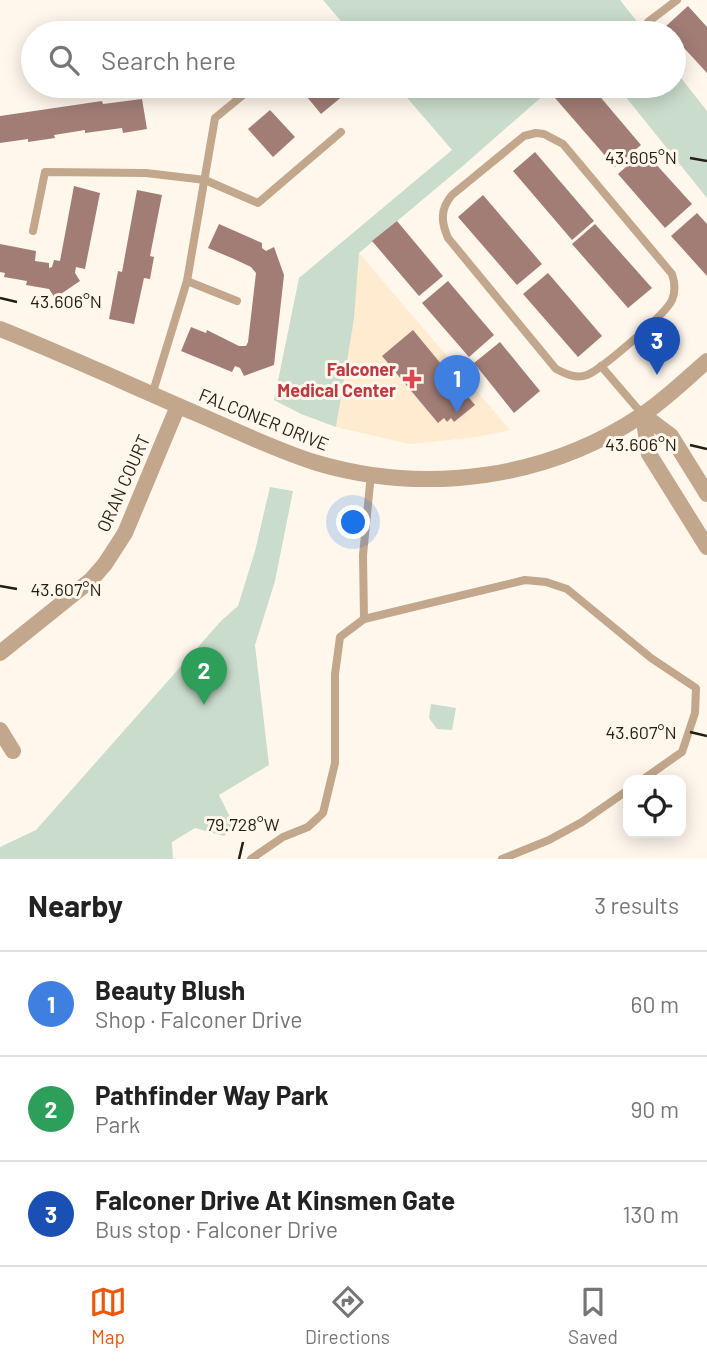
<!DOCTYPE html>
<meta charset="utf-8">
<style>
:root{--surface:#fff;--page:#f2f2f2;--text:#222;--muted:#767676;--line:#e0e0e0;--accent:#ea580c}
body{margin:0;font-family:Barlow,sans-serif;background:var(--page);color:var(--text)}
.controls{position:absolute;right:21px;bottom:21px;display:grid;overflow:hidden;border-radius:14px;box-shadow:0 4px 18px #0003}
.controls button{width:63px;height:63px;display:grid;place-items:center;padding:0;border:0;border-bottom:2px solid var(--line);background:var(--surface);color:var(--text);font:35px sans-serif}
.you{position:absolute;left:354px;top:523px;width:24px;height:24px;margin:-18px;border:5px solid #fff;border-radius:50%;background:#1a73e8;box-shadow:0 0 0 10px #1a73e833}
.badge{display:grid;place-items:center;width:46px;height:46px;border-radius:50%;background:var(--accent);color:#fff;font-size:23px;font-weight:700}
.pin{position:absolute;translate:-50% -58px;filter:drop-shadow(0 2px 4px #0008)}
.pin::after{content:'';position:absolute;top:37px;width:24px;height:21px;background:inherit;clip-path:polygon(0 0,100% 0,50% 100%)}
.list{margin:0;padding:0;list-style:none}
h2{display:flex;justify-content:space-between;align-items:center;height:91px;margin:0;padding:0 28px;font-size:30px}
h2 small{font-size:23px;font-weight:400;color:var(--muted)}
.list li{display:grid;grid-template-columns:46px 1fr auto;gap:21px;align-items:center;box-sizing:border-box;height:105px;padding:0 28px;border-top:2px solid var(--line)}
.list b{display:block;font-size:26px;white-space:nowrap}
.list p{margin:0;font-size:23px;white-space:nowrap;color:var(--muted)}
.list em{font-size:23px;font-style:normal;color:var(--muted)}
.icon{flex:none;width:38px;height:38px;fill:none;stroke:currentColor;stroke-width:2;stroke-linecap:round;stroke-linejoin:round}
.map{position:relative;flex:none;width:707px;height:859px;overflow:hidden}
.search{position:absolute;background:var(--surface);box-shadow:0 4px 18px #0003;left:21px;right:21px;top:21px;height:77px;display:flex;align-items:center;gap:18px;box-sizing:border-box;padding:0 24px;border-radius:38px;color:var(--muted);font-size:26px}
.sheet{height:406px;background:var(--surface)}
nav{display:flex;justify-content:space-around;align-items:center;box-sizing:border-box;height:98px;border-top:2px solid var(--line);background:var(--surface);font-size:19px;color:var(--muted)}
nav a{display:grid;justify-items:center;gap:4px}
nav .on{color:var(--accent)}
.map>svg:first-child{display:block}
.built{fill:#feebd0}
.green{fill:#cadccc}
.building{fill:#a27d76}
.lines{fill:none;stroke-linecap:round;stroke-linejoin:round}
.service{stroke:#c2a78d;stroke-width:8}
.minor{stroke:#c2a78d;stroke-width:16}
.ticks{fill:none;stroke:#241d13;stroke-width:2.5}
.health-dot{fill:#e0444e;stroke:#fff7ec;stroke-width:2.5}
.labels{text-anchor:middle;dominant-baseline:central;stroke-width:6;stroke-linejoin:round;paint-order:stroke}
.health-label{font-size:18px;font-weight:bold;fill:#be3a42;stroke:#fff7ec;text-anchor:end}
.street-label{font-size:18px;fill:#241d13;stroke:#fff7ec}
.ticks-label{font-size:18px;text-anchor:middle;fill:#241d13;stroke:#fff7ec;stroke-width:6;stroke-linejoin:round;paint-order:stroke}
</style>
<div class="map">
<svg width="707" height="859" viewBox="0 0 707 859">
<rect width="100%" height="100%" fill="#fff7ec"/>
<!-- built -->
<polygon class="built" points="359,253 510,430 477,437 410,444 336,427 354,319"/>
<!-- green -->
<g class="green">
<polygon points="323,0 620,0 646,33 351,33"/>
<polygon points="674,69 707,111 707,198 617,86 674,86"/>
<polygon points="397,86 554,86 464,165 359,253 354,319 336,427 301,414 274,400 299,278 452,150"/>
<polygon points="270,487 293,491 275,581 255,645 269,765 219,795 234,825 224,836 195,828 172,842 173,859 0,859 0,847 36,830 221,621 238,606 255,551"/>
<polygon points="431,704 456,708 452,730 437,729 429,718"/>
</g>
<!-- building -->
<g class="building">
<polygon points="688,6 707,27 707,73 674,37 674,33 670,33 665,27"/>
<polygon points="298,86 336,86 344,95 321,114"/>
<polygon points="570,86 591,86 641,145 615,167 555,98"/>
<polygon points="142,99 147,129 123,133 122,128 85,133 85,130 54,135 55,138 28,142 28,139 0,143 0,116 102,101 103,104"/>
<polygon points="270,110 295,137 273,157 248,129"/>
<polygon points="644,151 692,204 665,228 618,174"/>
<polygon points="535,152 594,221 572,240 513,171"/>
<polygon points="74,186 100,193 85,269 76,267 75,273 80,281 55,298 49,289 26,285 27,281 4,277 5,273 0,272 0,244 36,251 35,261 49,263 49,268 52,267 54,260 60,261"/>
<polygon points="137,190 162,195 150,256 154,257 150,279 144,278 134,324 109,319 118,271 122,272"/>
<polygon points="483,195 542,264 517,285 458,217"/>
<polygon points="697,213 707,224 707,276 671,236"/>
<polygon points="397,221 443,276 419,296 372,241"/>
<polygon points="219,224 262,243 262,248 266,251 274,247 284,275 274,365 244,376 240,368 235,366 232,372 181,351 191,327 206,333 207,330 239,346 246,346 248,342 256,273 251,267 234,259 208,248"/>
<polygon points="595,224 652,288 628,308 572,244"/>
<polygon points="548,273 602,336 578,357 523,294"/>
<polygon points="448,281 494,335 469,357 422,303"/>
<polygon points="413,330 475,405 454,422 451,418 447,422 444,418 438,423 382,356"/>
<polygon points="500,342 540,391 514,413 474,363"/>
</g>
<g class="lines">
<!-- service -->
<g class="service">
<polyline points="648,22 677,0"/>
<path d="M536 133 544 134 563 144 672 274C675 283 676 291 672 300 666 314 602 369 587 375 576 379 566 374 556 369L448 238C441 222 440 209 452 195L524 136Z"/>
<polyline points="33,231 45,172 146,173 205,180 258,203 341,132"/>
<polyline points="187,281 237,301"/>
<polyline points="601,366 643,415"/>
<polyline points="152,395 187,281 215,118 254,86"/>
<polyline points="364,619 363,555 371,474"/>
<polyline points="251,859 283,837 308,827 323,813 335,763 335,674 340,637 364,619 525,580 546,582 567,589 651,658 696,688 695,713 682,752 642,780"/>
<polyline points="502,859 549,840 582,822 628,790"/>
</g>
<!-- minor -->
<g class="minor">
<path d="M0 329C65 355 130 385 195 413 235 430 275 450 317 463 426 495 547 479 642 415 665 400 686 379 707 361"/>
<polyline points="643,415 649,454 707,547"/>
<polyline points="643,415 671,436 707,494"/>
<polyline points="0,653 91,580 105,564 125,533 178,406"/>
<polyline points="0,730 13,751"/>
</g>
</g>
<!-- ticks -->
<path class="ticks" d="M690 158 707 161M0 298 17 302M690 445 707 449M0 586 17 589M690 732 707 736M239 859 243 842"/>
<!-- markers -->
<path class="health-dot" d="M408.5 368.5h7v7h7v7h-7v7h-7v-7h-7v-7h7z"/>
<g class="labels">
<!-- health labels -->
<g class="health-label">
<text x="396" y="369">Falconer<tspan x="396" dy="21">Medical Center</tspan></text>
</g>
<!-- street labels -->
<g class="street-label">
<text transform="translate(264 419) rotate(22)">FALCONER DRIVE</text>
<text transform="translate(123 483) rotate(-66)">ORAN COURT</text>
</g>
</g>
<g class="ticks-label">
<text x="641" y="164">43.605°N</text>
<text x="66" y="308">43.606°N</text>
<text x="641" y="451">43.606°N</text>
<text x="66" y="596">43.607°N</text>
<text x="641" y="739">43.607°N</text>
<text x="243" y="831">79.728°W</text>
</g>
</svg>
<div class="controls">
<button><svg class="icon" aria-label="locate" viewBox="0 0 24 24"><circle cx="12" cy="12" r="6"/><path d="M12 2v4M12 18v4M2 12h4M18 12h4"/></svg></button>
</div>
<div class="you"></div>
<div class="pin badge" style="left:457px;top:413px;background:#3f7fe0">1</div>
<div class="pin badge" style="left:204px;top:705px;background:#2e9e5b">2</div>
<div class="pin badge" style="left:657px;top:375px;background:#1a4fb4">3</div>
<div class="search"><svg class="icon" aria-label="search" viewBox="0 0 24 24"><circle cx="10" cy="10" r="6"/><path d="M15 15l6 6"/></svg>Search here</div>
</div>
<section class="sheet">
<h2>Nearby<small>3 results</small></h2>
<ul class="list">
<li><span class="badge" style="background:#3f7fe0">1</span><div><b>Beauty Blush</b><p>Shop · Falconer Drive</p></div><em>60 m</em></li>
<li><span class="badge" style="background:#2e9e5b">2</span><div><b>Pathfinder Way Park</b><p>Park</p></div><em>90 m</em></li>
<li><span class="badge" style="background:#1a4fb4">3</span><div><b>Falconer Drive At Kinsmen Gate</b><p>Bus stop · Falconer Drive</p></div><em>130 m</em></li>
</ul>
</section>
<nav>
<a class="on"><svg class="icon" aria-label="map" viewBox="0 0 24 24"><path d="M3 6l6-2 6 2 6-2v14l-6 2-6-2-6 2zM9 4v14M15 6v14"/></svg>Map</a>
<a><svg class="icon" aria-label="directions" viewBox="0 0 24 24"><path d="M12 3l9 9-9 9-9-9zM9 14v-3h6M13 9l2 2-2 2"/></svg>Directions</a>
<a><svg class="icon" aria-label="saved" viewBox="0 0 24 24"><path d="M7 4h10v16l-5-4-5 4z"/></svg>Saved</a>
</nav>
